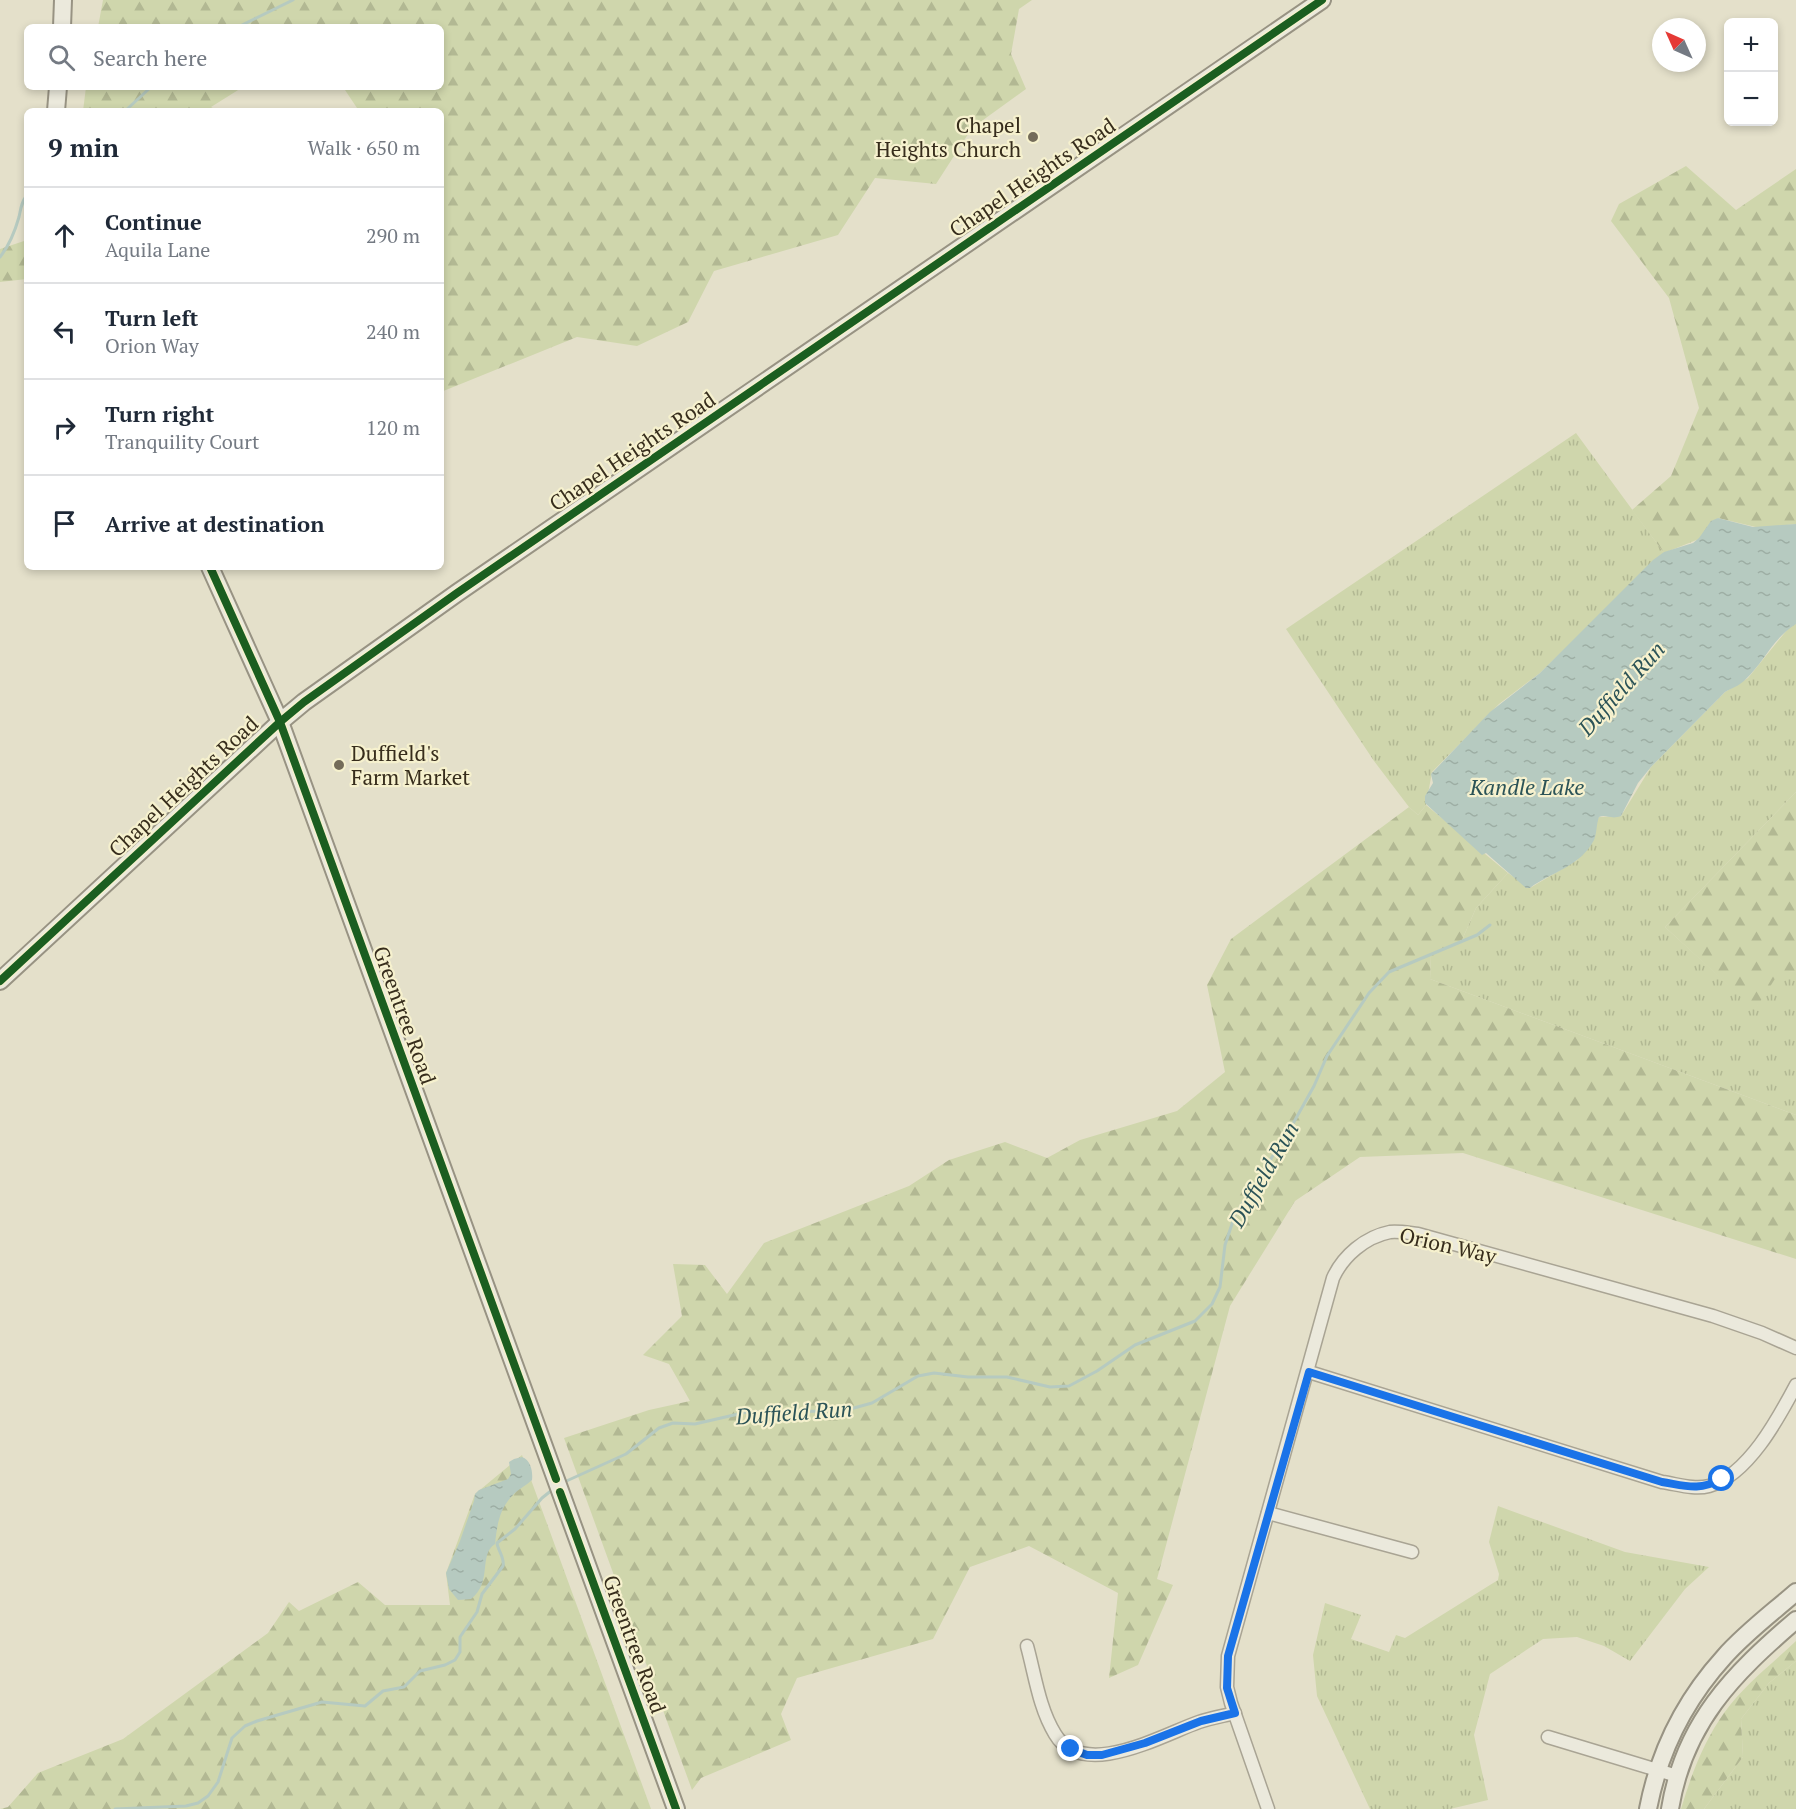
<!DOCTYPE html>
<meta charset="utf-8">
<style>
:root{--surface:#fff;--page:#f2f2f3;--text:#1f2937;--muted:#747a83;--line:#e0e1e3}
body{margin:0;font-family:"PT Serif",serif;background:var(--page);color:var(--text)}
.controls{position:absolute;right:18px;top:18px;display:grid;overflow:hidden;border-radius:9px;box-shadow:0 3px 9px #0003}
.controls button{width:54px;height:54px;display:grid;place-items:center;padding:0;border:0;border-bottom:2px solid var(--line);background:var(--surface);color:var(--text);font:30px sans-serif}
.compass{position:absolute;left:1652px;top:18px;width:54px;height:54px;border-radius:50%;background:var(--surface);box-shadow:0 3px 9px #0003;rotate:315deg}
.stop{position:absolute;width:18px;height:18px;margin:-14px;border:4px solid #1a73e8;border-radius:50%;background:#fff}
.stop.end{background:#1a73e8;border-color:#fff;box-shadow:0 2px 6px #0008}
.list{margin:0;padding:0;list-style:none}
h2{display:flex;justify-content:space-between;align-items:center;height:78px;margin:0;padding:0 24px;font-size:26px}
h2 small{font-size:20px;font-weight:400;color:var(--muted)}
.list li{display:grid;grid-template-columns:39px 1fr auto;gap:18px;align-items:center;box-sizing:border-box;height:96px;padding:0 24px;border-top:2px solid var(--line)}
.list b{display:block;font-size:22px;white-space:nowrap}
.list p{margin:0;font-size:20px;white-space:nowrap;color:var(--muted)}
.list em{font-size:20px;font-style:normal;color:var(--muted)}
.icon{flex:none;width:33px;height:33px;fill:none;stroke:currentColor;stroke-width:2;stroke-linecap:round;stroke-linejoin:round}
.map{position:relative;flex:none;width:1796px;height:1809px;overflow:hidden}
.search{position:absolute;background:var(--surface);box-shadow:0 3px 9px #0003;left:24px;top:24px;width:420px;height:66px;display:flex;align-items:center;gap:15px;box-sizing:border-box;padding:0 21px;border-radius:9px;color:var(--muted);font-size:22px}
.panel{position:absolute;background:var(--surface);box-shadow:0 3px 9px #0003;left:24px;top:108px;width:420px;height:462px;border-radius:9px}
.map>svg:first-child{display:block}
.grass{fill:url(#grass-tufts)}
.forest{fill:url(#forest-firs)}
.water{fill:url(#water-ripples)}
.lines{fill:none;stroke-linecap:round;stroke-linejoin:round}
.stream{stroke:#b6cac0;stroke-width:3}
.street-casing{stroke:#a9a494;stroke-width:15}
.secondary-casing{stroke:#989383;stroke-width:20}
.street{stroke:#ebe9dc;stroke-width:12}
.secondary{stroke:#ebe9dc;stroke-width:16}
.cycleway-casing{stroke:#f6f1ce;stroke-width:11}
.cycleway{stroke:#1b5e20;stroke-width:8}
.route{stroke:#1a73e8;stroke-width:8}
.poi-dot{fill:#746c59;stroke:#f6f1ce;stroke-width:2}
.labels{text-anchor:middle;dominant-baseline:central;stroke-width:4.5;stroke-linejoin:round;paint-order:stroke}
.poi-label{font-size:21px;fill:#372d1c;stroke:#f6f1ce;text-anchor:end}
.street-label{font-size:21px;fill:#372d1c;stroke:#f6f1ce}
.water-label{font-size:22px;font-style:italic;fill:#2b5357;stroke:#f6f1ce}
</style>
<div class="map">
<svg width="1796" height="1809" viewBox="0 0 1796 1809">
<defs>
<pattern id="grass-tufts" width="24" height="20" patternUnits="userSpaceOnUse" patternTransform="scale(1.5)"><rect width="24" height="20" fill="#cfd6ac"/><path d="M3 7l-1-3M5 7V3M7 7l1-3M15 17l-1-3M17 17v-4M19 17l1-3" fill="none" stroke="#b2b893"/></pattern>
<pattern id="forest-firs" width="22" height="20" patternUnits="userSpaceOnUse" patternTransform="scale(1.5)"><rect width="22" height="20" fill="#cfd6ac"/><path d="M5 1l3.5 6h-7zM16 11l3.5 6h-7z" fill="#b2b893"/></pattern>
<pattern id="water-ripples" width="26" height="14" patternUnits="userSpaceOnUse" patternTransform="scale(1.5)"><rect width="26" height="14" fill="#b6cac0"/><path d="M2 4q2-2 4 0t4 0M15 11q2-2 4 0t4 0" fill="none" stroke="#9daea4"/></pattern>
</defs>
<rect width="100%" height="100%" fill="#e4e0ca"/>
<!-- grass -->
<g class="grass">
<polygon points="1576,433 1664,553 1540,673 1499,704 1432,772 1426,805 1418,815 1409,807 1374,761 1286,629"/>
<polygon points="1796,624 1796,792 1665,927 1755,1009 1780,970 1796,972 1796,1115 1430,979 1431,955 1462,940 1476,908 1508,873 1530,888 1577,860 1599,817 1621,816 1651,767 1725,692 1748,678 1791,625"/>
<polygon points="1498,1506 1625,1552 1709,1567 1685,1589 1630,1661 1604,1646 1577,1637 1543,1639 1490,1674 1474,1735 1488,1800 1450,1809 1370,1809 1317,1696 1313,1655 1325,1603 1361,1615 1351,1639 1389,1652 1396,1635 1405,1638 1498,1580 1499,1574 1489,1542"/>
<polygon points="1796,1661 1796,1809 1704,1809 1743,1757 1741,1719 1769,1683"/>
</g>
<!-- forest -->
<g class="forest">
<polygon points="103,0 1032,0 1019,9 1011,54 1026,89 972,128 936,184 875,178 838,235 714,271 688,322 637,346 577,337 441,392 441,111 359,111 343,87 441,87 441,27 98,27"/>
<polygon points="86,87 243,87 211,107 218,111 83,111"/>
<polygon points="1686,166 1736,210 1796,169 1796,524 1760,528 1718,518 1699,539 1664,553 1632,510 1671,476 1699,408 1669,298 1611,221 1619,204"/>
<polygon points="27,240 27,279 0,282 0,249"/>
<polygon points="1796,792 1796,972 1780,971 1755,1010 1665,927"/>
<polygon points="1426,805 1508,873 1476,908 1462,940 1431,955 1430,979 1796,1115 1796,1259 1463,1153 1360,1157 1295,1201 1230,1306 1157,1579 1173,1585 1138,1665 1109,1678 1118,1593 1029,1546 970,1567 933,1639 797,1678 781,1714 791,1740 701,1778 692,1790 564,1438 649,1410 690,1401 669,1364 643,1355 682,1316 673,1264 705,1265 727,1294 764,1243 909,1186 949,1160 1005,1142 1047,1158 1080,1140 1177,1111 1225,1072 1207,985 1231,939 1409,807 1418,815"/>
<polygon points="522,1455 651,1809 0,1809 8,1807 38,1773 123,1739 268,1633 289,1602 299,1611 358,1582 385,1605 450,1605 446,1573 475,1494"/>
<path d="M1796 1641V1661L1769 1683 1741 1719 1743 1757 1704 1809H1681C1691 1775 1704 1741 1724 1713 1744 1685 1772 1664 1796 1641Z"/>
</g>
<!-- water -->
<g class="water">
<path d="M1718 518 1753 527 1796 524V624C1772 639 1765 661 1745 680 1739 686 1732 688 1725 692L1651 767 1638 783 1621 816C1611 820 1606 814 1599 817 1596 825 1597 833 1594 840 1580 867 1551 872 1530 888H1526L1486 853 1482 855 1425 803V796L1433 783 1431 774 1490 712 1540 673 1653 560 1664 552 1693 543 1699 538 1711 521Z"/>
<path d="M522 1457C531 1460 533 1472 532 1480 526 1486 518 1489 513 1495 499 1509 497 1526 495 1544 478 1555 493 1582 471 1599L458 1600 449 1589 446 1573 460 1541 474 1501 475 1494 479 1490 508 1479 511 1474 509 1462 514 1459Z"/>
</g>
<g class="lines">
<!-- stream -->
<g class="stream">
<polyline points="238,27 293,0"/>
<polyline points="125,111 151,87"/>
<path d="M0 257C9 246 15 231 19 217 21 208 21 203 27 195"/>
<polyline points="562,1483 626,1454 659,1428 673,1423 695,1424 747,1412 843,1411 872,1403 918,1376 934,1373 968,1377 1007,1377 1050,1387 1069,1386 1097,1371 1135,1345 1195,1321 1212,1304 1220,1287 1225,1245 1235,1215 1290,1129 1314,1086 1327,1056 1369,993 1389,972 1477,935 1490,925"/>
<path d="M115 1809 186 1806 198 1803 208 1796 218 1782 232 1738 245 1726 257 1721 322 1702 365 1706 383 1691 404 1687 420 1671 445 1665 455 1660 460 1652V1637L477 1612 482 1594 503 1566C505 1558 498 1551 497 1543L515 1529 542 1498 552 1490"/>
</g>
<defs>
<g id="street">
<path d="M1309 1372 1662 1482C1677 1484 1694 1490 1709 1486 1748 1475 1778 1419 1796 1385"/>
<polyline points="1268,1513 1412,1552"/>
<path d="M1027 1646C1035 1675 1039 1708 1055 1734 1083 1781 1162 1735 1199 1722 1210 1718 1223 1716 1235 1713"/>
<polyline points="1548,1737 1677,1776"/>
<path d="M1268 1809 1231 1703 1227 1687 1228 1656 1333 1278C1343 1256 1365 1237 1390 1232 1399 1231 1409 1233 1418 1234L1713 1316 1762 1333 1796 1348"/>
</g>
<g id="secondary">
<polyline points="62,27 63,0"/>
<polyline points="56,111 58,87"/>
<polyline points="210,567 280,722 676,1809"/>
<polyline points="0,981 280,722 304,702 457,593 1322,0"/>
<path d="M1648 1809C1659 1752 1685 1700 1724 1657 1745 1633 1772 1613 1796 1592"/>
<path d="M1670 1809C1684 1723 1733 1674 1796 1620"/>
</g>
</defs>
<!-- street casing -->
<use href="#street" class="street-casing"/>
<!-- secondary casing -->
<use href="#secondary" class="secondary-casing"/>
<!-- street -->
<use href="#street" class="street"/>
<!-- secondary -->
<use href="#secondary" class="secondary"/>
<defs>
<g id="cycleway">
<polyline points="210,567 280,722 556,1479"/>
<polyline points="0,981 280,722 304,702 457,593 1322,0"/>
<polyline points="560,1492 676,1809"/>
</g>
</defs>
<!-- cycleway casing -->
<use href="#cycleway" class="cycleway-casing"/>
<!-- cycleway -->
<use href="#cycleway" class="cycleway"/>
</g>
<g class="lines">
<!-- route -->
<path class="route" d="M1071 1749 1087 1755H1102L1145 1743 1201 1721 1235 1713 1227 1688 1228 1656 1309 1372 1662 1482C1687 1486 1698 1491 1722 1479"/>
</g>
<!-- markers -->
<g class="poi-dot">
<circle cx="1033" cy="137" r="6"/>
<circle cx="339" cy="765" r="6"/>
</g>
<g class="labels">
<!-- poi labels -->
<g class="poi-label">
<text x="1021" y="125">Chapel<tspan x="1021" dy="24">Heights Church</tspan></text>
<text x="351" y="753" text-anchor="start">Duffield's<tspan x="351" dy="24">Farm Market</tspan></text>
</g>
<!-- street labels -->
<g class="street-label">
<text transform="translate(1032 177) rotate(-34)">Chapel Heights Road</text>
<text transform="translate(632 451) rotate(-34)">Chapel Heights Road</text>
<text transform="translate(183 786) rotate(-43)">Chapel Heights Road</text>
<text transform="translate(405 1015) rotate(70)">Greentree Road</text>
<text transform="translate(1448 1245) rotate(13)">Orion Way</text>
<text transform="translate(635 1644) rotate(70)">Greentree Road</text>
</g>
<!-- water labels -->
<g class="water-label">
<text transform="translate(1621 688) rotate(-48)">Duffield Run</text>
<text x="1527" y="786">Kandle Lake</text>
<text transform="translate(1263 1174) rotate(-60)">Duffield Run</text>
<text transform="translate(794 1412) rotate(-4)">Duffield Run</text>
</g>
</g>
</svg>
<div class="controls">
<button>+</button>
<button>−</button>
</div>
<svg class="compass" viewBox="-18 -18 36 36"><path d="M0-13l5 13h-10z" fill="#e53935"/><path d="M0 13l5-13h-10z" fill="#747a83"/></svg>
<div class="stop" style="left:1722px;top:1479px"></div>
<div class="stop end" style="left:1071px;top:1749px"></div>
<div class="search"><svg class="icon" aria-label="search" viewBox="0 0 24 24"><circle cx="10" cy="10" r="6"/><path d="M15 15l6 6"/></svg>Search here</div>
<section class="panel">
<h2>9 min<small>Walk · 650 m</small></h2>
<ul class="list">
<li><svg class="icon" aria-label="ahead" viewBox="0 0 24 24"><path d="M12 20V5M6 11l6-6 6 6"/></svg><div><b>Continue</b><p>Aquila Lane</p></div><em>290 m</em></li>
<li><svg class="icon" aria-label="left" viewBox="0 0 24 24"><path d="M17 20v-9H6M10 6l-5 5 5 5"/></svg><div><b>Turn left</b><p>Orion Way</p></div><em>240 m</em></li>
<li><svg class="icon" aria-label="right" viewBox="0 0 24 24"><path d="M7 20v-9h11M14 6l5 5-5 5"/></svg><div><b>Turn right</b><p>Tranquility Court</p></div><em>120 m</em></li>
<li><svg class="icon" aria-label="arrive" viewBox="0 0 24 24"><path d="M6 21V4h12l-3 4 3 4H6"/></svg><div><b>Arrive at destination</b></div></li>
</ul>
</section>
</div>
